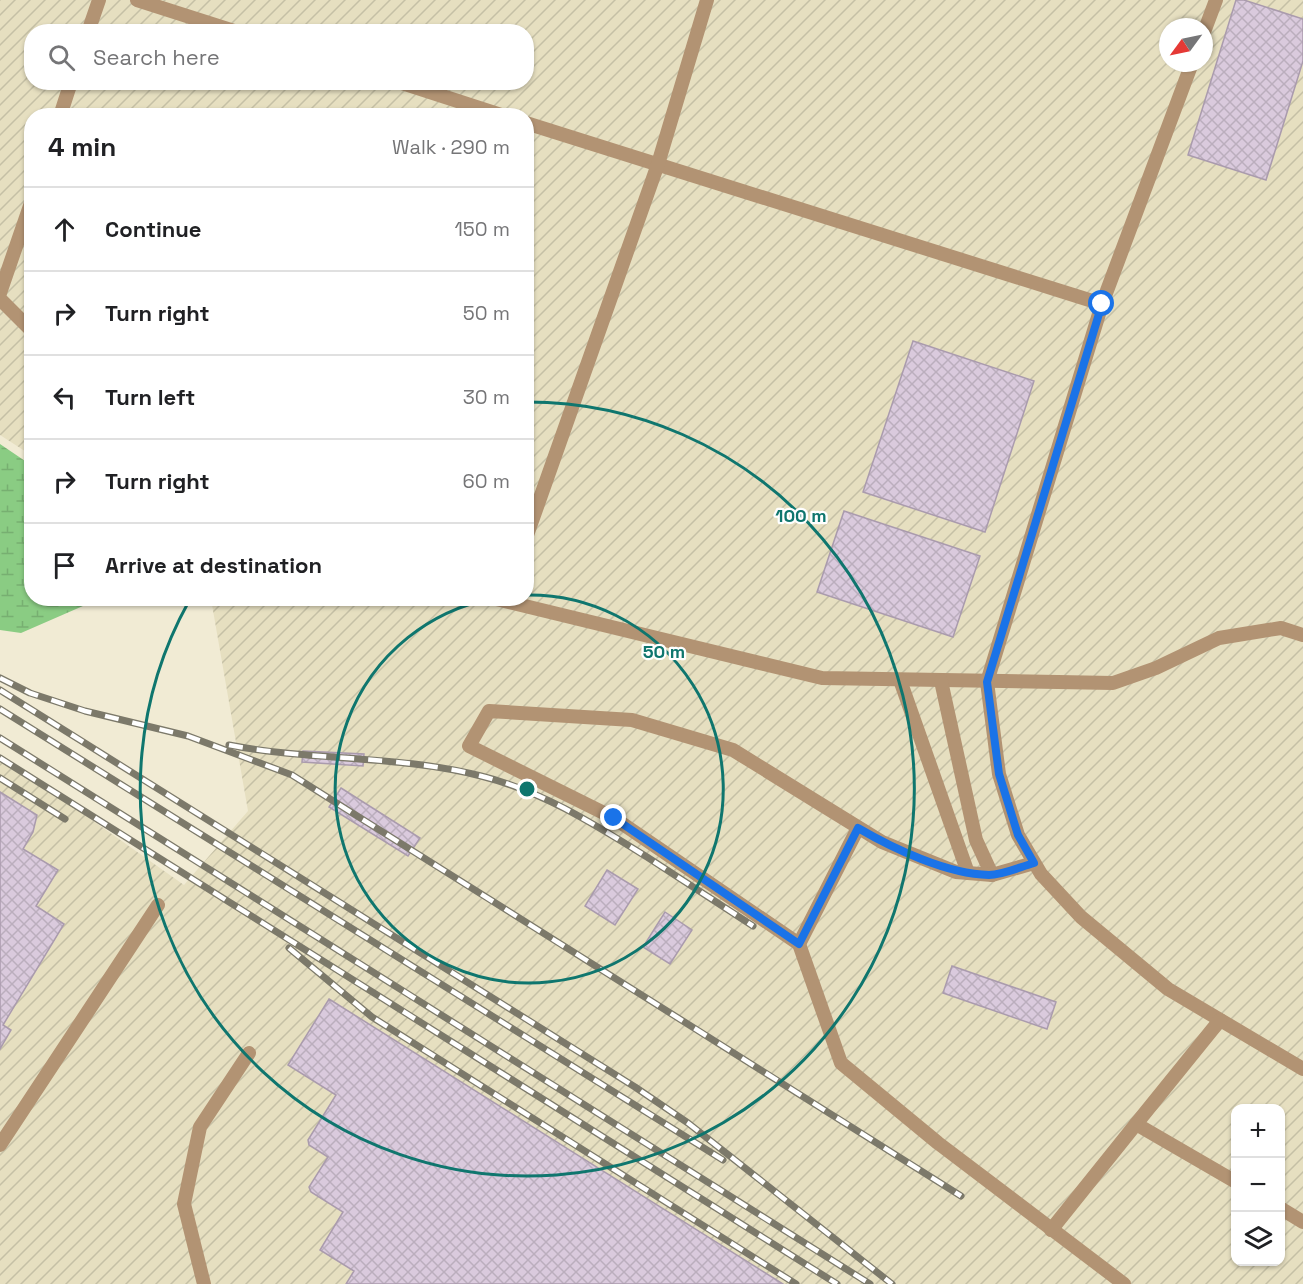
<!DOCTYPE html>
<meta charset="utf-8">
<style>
:root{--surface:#fff;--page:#f6f6f6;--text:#202124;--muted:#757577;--line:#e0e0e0}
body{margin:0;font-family:"Space Grotesk",sans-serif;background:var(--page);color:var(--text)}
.controls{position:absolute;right:18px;bottom:18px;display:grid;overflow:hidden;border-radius:12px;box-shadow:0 2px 4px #0004}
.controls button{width:54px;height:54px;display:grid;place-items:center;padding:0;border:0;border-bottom:2px solid var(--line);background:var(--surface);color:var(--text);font:30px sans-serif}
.compass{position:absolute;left:1159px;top:18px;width:54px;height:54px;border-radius:50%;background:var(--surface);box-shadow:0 2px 4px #0004;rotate:237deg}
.stop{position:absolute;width:18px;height:18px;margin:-14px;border:4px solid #1a73e8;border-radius:50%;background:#fff}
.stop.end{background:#1a73e8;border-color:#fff;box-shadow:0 2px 6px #0008}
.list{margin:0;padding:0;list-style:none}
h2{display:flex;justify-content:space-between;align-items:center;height:78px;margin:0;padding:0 24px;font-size:26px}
h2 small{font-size:20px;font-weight:400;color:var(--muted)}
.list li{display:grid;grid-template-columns:39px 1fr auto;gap:18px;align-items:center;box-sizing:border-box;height:84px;padding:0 24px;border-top:2px solid var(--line)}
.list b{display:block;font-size:22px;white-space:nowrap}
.list em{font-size:20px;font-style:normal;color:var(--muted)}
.icon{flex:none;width:33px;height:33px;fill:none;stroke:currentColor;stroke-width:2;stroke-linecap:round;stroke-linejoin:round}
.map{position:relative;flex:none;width:1303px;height:1284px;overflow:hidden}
.search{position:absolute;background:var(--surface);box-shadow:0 2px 4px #0004;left:24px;top:24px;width:510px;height:66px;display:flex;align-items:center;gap:15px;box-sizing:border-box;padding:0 21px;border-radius:24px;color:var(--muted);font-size:22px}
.panel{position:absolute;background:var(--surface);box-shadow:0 2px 4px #0004;left:24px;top:108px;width:510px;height:498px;border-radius:24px}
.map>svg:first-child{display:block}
.industrial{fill:url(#industrial-furrows);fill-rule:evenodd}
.wetland{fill:url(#wetland-marsh)}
.building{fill:url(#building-cross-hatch);stroke:#aa9bad;stroke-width:1.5}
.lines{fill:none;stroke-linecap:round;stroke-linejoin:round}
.lane{stroke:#b29373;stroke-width:14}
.rail-casing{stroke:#7c796a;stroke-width:7}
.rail{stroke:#fff;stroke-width:4.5;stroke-dasharray:14;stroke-linecap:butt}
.route{stroke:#1a73e8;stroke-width:8}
.ring{fill:none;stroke:#0f766e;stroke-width:3}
.centre{fill:#0f766e;stroke:#fff;stroke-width:3}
.ring-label{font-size:18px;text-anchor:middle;font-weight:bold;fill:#0f766e;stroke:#fff;stroke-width:4.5;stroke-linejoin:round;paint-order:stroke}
</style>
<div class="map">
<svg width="1303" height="1284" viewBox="0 0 1303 1284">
<defs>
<pattern id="industrial-furrows" width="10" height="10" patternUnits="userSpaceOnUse" patternTransform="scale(1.5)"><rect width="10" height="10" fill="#e6dfc0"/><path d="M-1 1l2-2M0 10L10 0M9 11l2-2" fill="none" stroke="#c5c0a5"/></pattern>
<pattern id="wetland-marsh" width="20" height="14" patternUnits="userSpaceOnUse" patternTransform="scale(1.5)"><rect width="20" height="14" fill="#8acc83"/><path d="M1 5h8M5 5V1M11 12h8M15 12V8" fill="none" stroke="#77af71"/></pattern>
<pattern id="building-cross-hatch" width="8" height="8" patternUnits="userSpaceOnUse" patternTransform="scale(1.5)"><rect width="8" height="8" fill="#dacadd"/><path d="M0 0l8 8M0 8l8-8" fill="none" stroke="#bbaebd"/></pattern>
</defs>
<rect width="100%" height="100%" fill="#f1ebd4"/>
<!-- industrial -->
<path class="industrial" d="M0 0H1303V1284H0V755L184 885 248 811 211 599 526 598V116H32L31 455 0 435ZM1168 27H1204V63H1168ZM32 32H526V82H32ZM1236 1108H1280V1262H1236Z"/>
<!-- wetland -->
<polygon class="wetland" points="0,444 31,465 32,598 99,599 21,633 0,630"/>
<!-- building -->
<g class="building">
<polygon points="1236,0 1244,0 1303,19 1303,61 1266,180 1188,155"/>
<polygon points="913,341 1034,381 985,532 863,492"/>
<polygon points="844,511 980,556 953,637 817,592"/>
<polygon points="303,751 364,754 363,766 302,762"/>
<polygon points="341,788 420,838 408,856 329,807"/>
<polygon points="0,792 37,815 33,832 23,849 58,870 36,906 64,924 3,1025 11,1030 0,1049"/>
<polygon points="607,870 638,889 615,925 585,906"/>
<polygon points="665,912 692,930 670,964 643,947"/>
<polygon points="952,966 1056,1002 1047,1029 943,993"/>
<polygon points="329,999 783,1284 346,1284 354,1271 320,1250 343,1212 311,1192 309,1187 328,1157 309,1145 308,1140 336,1095 288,1065"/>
</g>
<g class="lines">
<!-- lane -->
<g class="lane">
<polyline points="137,0 237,32"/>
<polyline points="88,32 99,0"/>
<polyline points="1204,32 1216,0"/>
<polyline points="1192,63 1102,304 987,682 999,774 1018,835 1041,874 1081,917 1168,989 1303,1069"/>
<polyline points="399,82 504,116"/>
<polyline points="60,116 71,82"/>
<polyline points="526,123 1102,304"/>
<polyline points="0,293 32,200"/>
<polyline points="0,299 32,331"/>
<polyline points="526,538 658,164 707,0"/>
<polyline points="492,598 822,678 1113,683 1156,668 1219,638 1281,628 1303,635"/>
<polyline points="900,680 968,873"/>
<polyline points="941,681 976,840 992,875 1034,863"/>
<polyline points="992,875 956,872 882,842 733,750 632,720 489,711 469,746 614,818 799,944 841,1063 938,1143 1124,1284"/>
<polyline points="799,944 858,828"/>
<polyline points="1220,1020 1136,1124 1236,1182"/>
<polyline points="0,1145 158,905"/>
<polyline points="1280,1208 1303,1222"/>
<polyline points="1051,1230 1136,1124"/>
<polyline points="204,1284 184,1204 200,1127 249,1053"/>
</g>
<defs>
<g id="rail">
<polyline points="0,678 30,693 85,711 188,736 292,775 961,1196"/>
<polyline points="0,690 635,1087 688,1123 892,1284"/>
<polyline points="0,709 723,1160"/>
<polyline points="0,738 870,1284"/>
<path d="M229 745C312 761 399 755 481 776 542 791 594 824 647 857 682 880 718 903 753 926"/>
<polyline points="0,758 837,1284"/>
<polyline points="0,778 65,819"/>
<polyline points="289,948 372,1017 796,1284"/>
</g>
</defs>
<!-- rail casing -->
<use href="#rail" class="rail-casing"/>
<!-- rail -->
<use href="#rail" class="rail"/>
</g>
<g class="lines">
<!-- route -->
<path class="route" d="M614 818 799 944 858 828C894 849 947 874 989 875 1003 875 1020 867 1034 863L1018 835 999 774 987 682 1102 304"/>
</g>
<!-- distance rings -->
<g class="ring">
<path d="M527 595A194 194 0 1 1 490 599"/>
<path d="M527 402A387 387 0 1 1 189 601"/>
</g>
<circle cx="527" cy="789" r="9" class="centre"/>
<g class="ring-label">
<text x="801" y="522">100 m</text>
<text x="664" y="658">50 m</text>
</g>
</svg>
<div class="controls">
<button>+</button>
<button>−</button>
<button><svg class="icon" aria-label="layers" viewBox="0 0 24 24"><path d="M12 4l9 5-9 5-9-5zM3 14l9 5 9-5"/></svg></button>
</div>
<svg class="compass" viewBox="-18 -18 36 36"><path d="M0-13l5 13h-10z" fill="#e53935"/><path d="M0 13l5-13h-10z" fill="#757577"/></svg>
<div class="stop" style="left:1102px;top:304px"></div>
<div class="stop end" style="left:614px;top:818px"></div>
<div class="search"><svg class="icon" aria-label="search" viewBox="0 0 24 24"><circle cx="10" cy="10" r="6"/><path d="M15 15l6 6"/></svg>Search here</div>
<section class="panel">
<h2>4 min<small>Walk · 290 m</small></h2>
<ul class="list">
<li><svg class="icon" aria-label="ahead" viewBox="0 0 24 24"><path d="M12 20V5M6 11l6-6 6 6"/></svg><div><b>Continue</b></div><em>150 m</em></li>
<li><svg class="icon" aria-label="right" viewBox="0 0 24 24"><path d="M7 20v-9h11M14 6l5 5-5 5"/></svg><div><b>Turn right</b></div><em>50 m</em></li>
<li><svg class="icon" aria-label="left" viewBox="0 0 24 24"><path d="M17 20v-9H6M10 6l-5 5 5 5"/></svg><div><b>Turn left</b></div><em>30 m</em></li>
<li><svg class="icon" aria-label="right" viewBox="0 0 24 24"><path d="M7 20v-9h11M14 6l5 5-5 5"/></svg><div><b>Turn right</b></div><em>60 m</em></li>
<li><svg class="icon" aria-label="arrive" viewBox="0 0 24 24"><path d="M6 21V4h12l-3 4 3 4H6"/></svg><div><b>Arrive at destination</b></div></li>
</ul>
</section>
</div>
